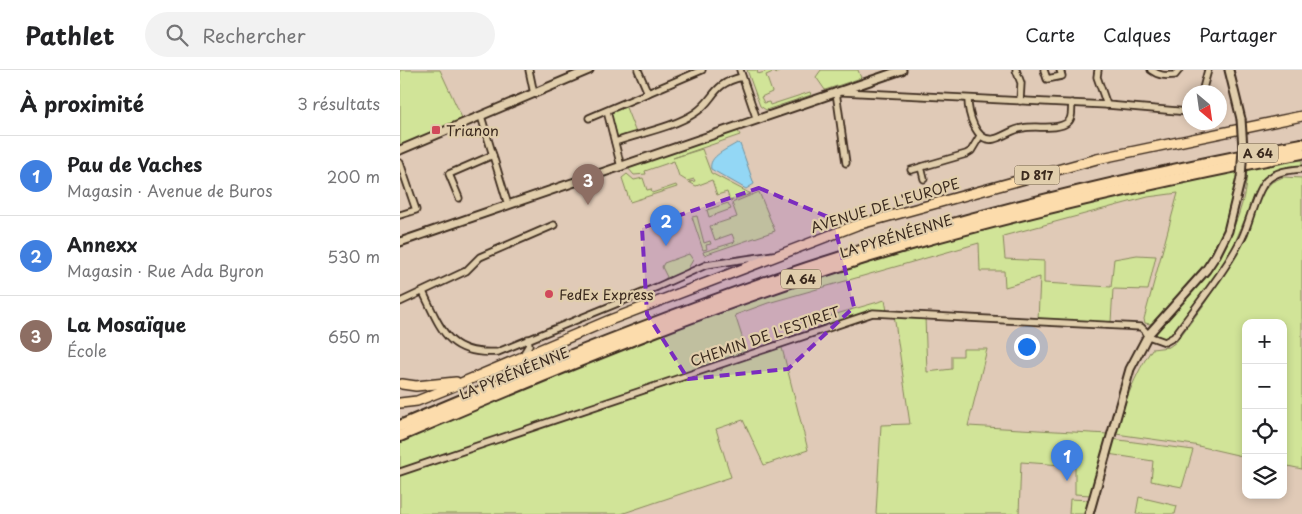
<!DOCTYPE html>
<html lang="fr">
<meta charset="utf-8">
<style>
:root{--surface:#fff;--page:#f2f2f2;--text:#202124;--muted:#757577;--line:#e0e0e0;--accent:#d1495b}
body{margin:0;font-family:"Playpen Sans",sans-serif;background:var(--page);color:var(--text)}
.controls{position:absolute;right:15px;bottom:15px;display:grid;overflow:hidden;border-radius:10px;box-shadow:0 2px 8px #0003}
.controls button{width:45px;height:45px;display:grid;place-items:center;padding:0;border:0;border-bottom:1px solid var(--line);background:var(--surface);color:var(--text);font:25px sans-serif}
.compass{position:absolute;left:782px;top:15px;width:45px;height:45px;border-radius:50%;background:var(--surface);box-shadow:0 2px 8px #0003;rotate:151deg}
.you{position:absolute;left:626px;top:276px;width:18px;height:18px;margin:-12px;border:4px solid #fff;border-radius:50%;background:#1a73e8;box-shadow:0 0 0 8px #1a73e833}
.badge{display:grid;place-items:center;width:32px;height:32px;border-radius:50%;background:var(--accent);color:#fff;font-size:16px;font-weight:700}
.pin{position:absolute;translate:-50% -41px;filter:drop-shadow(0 1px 2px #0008)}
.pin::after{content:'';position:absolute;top:26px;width:18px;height:15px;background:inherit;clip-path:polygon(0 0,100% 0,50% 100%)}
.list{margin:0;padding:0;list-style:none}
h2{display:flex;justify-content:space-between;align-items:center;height:65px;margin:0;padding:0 20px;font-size:21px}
h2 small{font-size:16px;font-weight:400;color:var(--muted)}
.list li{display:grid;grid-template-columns:32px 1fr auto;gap:15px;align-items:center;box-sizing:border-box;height:80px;padding:0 20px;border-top:1px solid var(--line)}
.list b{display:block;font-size:19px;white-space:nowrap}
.list p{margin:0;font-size:16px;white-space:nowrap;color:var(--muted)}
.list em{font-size:16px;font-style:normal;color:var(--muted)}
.icon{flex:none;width:28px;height:28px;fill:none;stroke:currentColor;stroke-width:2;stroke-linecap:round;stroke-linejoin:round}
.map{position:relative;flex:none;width:902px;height:444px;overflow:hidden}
header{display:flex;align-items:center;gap:30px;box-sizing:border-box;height:70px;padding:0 25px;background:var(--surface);border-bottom:1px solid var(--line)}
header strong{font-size:24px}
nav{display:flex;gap:28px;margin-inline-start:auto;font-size:18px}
.search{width:350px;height:45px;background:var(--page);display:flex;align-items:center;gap:12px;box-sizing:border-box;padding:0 18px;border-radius:28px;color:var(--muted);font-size:19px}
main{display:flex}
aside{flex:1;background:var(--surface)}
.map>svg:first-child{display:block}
.green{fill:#d1e498;stroke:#86875b}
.water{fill:#93d7f5;stroke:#70929f}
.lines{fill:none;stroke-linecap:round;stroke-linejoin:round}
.minor-casing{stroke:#3b2a1e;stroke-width:9}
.tertiary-casing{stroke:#3b2a1e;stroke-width:11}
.primary-casing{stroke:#3b2a1e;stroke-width:12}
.motorway-casing{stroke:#3b2a1e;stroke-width:14}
.minor{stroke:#e1ceac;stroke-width:5.5}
.tertiary{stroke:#e1ceac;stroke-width:7}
.primary{stroke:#fcdcac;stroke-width:9}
.motorway{stroke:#fcdcac;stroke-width:10}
.tertiary-bridge-casing{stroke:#3b2a1e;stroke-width:11;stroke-linecap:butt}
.tertiary-bridge{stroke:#e1ceac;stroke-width:7}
.marked{fill:#7b2cbf;fill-opacity:0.2;stroke:#7b2cbf;stroke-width:4;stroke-dasharray:10 6;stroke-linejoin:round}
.poi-dot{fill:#d1495b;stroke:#e1ceac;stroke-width:2}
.labels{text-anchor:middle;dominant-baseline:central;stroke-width:4.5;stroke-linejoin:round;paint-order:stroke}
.shield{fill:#e1ceac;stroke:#6d5b49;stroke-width:1}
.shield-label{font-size:12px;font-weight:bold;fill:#3b2a1e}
.poi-label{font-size:14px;fill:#3b2a1e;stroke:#e1ceac;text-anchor:start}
.street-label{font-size:14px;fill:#3b2a1e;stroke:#e1ceac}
</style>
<header>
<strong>Pathlet</strong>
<div class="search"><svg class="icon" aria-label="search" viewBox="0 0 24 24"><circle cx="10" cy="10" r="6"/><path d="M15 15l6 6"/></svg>Rechercher</div>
<nav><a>Carte</a><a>Calques</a><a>Partager</a></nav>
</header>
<main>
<aside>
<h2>À proximité<small>3 résultats</small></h2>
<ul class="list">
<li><span class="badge" style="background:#3f7fe0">1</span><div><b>Pau de Vaches</b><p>Magasin · Avenue de Buros</p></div><em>200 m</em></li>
<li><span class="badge" style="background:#3f7fe0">2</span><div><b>Annexx</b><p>Magasin · Rue Ada Byron</p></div><em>530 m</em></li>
<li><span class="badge" style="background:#8d6e63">3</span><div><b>La Mosaïque</b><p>École</p></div><em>650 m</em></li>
</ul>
</aside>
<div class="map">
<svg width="902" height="444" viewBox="0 0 902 444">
<rect width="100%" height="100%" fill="#e0cab7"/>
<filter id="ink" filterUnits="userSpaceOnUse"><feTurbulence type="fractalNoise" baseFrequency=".02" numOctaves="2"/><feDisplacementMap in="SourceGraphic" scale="10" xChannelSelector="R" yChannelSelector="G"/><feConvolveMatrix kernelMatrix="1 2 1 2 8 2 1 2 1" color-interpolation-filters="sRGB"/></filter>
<g filter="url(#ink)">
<!-- green -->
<g class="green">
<polygon points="0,0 40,0 63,50 0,76"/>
<polygon points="347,0 357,0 358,4 365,2 365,0 381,0 376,4 375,1 366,5 372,22 361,27 364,33 369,32 370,35 410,22 411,25 366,40 360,36"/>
<polygon points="421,0 458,0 461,8 425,20 416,7"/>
<polygon points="225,35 236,63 222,68 217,65 211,43"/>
<polygon points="337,59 340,65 273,88 302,79 311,103 351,124 330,131 327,122 317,125 312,110 296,116 289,112 295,111 294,109 287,111 279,106 274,91 245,101 246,104 234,105 228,98 232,95"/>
<path d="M902 90V98L874 101 861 110 831 182 773 266 764 269 757 267 756 262C799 215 846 165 847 98Z"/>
<path d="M839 100C833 152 815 185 781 225 772 235 763 248 750 254L745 253 744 249 778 123 748 127 603 166 605 189 644 191V213L711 217 714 189 737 185 756 186 748 220 713 219 711 252 638 250 640 207 605 217 604 201H580L579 173 368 233 335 245 347 282 302 298 318 297 321 301 325 294 381 274 408 380 364 395 343 350 316 359 331 407 221 444H0V372C95 331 190 289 287 254 467 188 651 138 839 100Z"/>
<polygon points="227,104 234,110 243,108 247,120 251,119 252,123 276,115 277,117 230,132 222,108"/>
<path d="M883 107 902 108V399L883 395V253H846V387L794 375 716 364C723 335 735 304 752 279L769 277 776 272 803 236 848 165 861 124 872 112Z"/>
<polygon points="359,122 375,161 304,185 303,182 335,172 332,164 315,170 310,156 337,147 332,133"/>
<polygon points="328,133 331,139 309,147 307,140"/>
<polygon points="297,146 304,173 310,171 311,174 306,175 307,179 303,180 292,147"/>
<polygon points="289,184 293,190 287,200 260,213 267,207 262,197 264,193"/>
<polygon points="485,230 487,241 421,259 419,249"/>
<polygon points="494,245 525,247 527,302 552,299 552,286 563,286 563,279 587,279 568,356 708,364 691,425 675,424 675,396 621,392 619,444 476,444 481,355 510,354"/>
<polygon points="712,369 793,380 782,417 751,411 753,391 708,384"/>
<polygon points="739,427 777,436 775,444 736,444"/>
<polygon points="670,429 691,430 687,444 669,444"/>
</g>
<!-- water -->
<path class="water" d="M337 73 340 74 354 114 346 119 311 99C308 86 328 79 337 73Z"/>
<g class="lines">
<defs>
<g id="minor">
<polyline points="129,0 134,24"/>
<polyline points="238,0 248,23"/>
<polyline points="340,0 357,50"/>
<polyline points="616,0 621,13 620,31"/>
<polyline points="644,0 647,9 662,6 660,0"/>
<polyline points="698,0 697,7 707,35"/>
<path d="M751 0C759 6 765 6 775 5L779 0"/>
<polyline points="436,22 446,93"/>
<polyline points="442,22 707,35 789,42"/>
<polyline points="802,22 808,0"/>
<path d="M568 29C568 42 575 73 594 69 604 67 612 59 623 58 637 55 656 61 668 52 673 48 671 39 672 33"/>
<polyline points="207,41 221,97"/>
<polyline points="81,46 108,135"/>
<polyline points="189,48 302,0"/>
<path d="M215 72C240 63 272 58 295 43 316 29 311 14 342 7"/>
<polyline points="0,93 16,140 0,145"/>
<polyline points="521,97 524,109"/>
<polyline points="511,100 566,84 571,81 580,66"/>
<polyline points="59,128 49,104 93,85"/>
<path d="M23 222C41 259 48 286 98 282L257 217 306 195 373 185"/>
<polyline points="0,232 66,201 80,187 154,155"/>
<polyline points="123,285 129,275 128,269"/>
<path d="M0 402 473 243 741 257 751 267 765 272 774 267C797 235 824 203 842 168 850 152 855 123 866 111 876 101 889 100 902 99"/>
</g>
<g id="tertiary">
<polyline points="829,0 841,49"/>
<polyline points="0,80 189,0"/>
<polyline points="0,172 502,0"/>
<polyline points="689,444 730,299 748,265 806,200 816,185 828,161 841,108"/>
</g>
<g id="primary">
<polyline points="2,314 16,316 56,312"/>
<polyline points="0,333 17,331 47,319 210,250 457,155 697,89 902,46"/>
</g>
<g id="motorway">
<path d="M0 356C120 305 240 256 363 213 538 152 720 108 902 74"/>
<path d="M0 366C166 295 334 225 508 175 638 138 769 109 902 83"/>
</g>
</defs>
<!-- minor casing -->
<use href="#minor" class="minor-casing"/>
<!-- tertiary casing -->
<use href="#tertiary" class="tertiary-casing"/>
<!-- primary casing -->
<use href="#primary" class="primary-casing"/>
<!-- motorway casing -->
<use href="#motorway" class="motorway-casing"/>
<!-- minor -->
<use href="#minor" class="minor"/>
<!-- tertiary -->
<use href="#tertiary" class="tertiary"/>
<!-- primary -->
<use href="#primary" class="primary"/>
<!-- motorway -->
<use href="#motorway" class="motorway"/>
<defs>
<polyline id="tertiary-bridge" points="841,49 843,78 841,108"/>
</defs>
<!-- tertiary-bridge casing -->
<use href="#tertiary-bridge" class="tertiary-bridge-casing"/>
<!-- tertiary-bridge -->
<use href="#tertiary-bridge" class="tertiary-bridge"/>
</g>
</g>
<!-- marked area -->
<path class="marked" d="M359 118 433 149 454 237 388 299 288 309 247 244 242 158Z"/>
<!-- markers -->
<g class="poi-dot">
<rect x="31" y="55" width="10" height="10" rx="2.5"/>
<circle cx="149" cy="224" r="5"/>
</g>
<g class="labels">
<!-- shield labels -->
<g class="shield">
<rect x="838" y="73.5" width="40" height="19" rx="4"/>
<rect x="614.5" y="95.5" width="45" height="19" rx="4"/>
<rect x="381" y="199.5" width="40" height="19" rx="4"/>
</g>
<g class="shield-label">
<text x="858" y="83">A 64</text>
<text x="637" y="105">D 817</text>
<text x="401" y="209">A 64</text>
</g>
<!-- poi labels -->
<g class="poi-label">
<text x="46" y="60">Trianon</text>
<text x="159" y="224">FedEx Express</text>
</g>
<!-- street labels -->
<g class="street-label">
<text transform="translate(485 135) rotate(-17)">AVENUE DE L'EUROPE</text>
<text transform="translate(496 166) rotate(-17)">LA PYRÉNÉENNE</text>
<text transform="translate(365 266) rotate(-19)">CHEMIN DE L'ESTIRET</text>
<text transform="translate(114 303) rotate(-22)">LA PYRÉNÉENNE</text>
</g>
</g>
</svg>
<div class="controls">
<button>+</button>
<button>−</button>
<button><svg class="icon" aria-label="locate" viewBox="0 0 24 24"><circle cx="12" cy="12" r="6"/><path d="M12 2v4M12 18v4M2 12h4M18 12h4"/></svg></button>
<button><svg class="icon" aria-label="layers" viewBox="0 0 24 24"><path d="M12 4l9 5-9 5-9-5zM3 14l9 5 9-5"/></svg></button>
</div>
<svg class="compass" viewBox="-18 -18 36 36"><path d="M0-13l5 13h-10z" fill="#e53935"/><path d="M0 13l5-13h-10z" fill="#757577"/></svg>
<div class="you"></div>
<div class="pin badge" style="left:667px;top:411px;background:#3f7fe0">1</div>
<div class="pin badge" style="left:266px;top:176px;background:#3f7fe0">2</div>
<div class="pin badge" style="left:188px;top:135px;background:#8d6e63">3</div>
</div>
</main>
